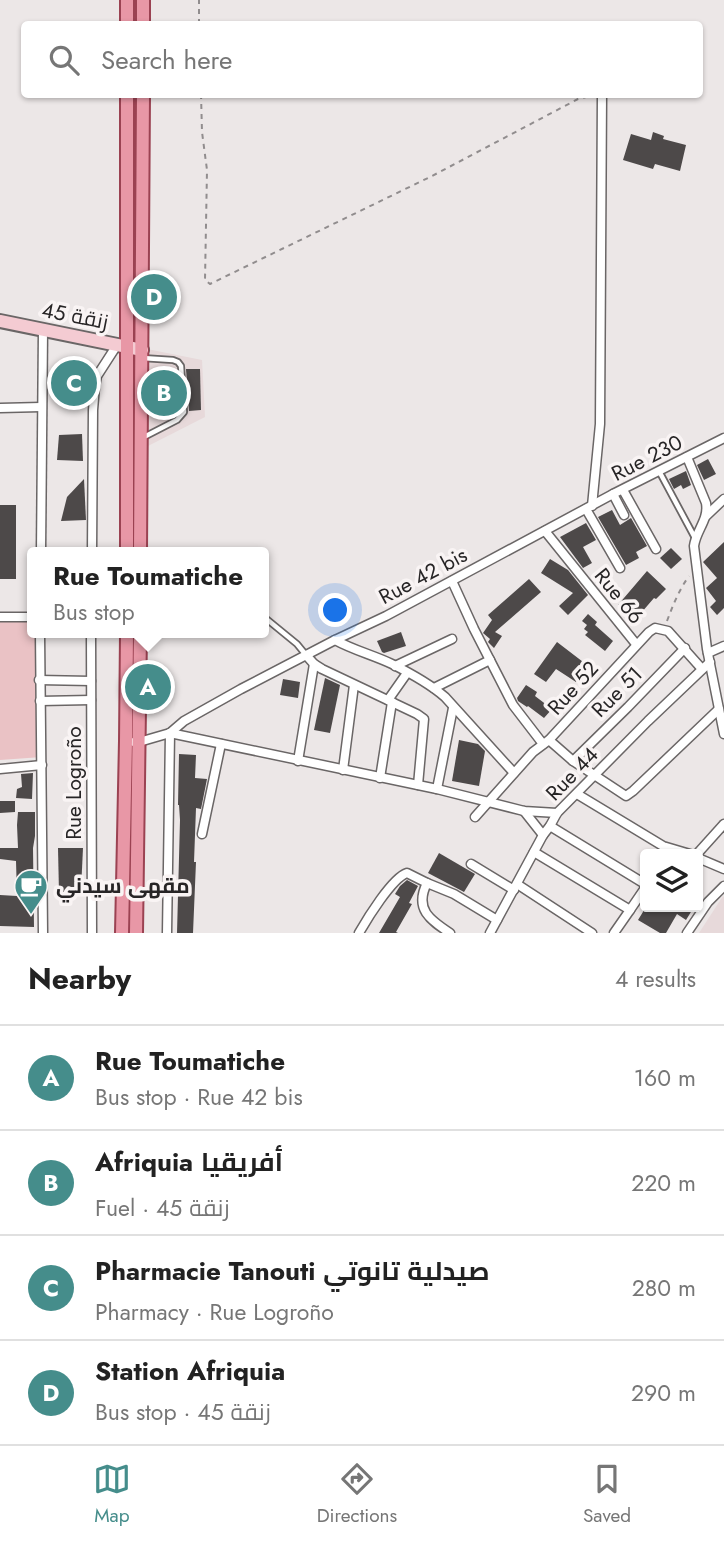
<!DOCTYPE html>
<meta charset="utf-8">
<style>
:root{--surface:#fff;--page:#f6f6f6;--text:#222;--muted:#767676;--line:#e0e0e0;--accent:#458d8b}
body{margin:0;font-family:Jost,Cairo,sans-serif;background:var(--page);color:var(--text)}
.controls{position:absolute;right:21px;bottom:21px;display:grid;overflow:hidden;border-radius:7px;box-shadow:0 2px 5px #0004}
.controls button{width:63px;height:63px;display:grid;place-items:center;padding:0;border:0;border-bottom:2px solid var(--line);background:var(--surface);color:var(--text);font:35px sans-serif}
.you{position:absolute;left:336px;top:611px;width:24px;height:24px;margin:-18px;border:5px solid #fff;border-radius:50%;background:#1a73e8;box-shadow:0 0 0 10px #1a73e833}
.badge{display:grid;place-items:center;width:46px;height:46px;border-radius:50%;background:var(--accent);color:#fff;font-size:23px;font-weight:700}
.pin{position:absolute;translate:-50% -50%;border:4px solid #fff;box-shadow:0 2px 7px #0006}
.popup{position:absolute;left:27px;top:547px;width:242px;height:91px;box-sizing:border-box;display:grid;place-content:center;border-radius:7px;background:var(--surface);filter:drop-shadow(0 2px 5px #0005);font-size:23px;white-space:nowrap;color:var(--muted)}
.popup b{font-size:26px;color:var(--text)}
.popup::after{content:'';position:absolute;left:50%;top:100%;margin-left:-14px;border:14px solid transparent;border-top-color:var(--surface)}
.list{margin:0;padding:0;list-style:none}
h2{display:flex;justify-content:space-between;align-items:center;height:91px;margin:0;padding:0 28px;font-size:30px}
h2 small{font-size:23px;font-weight:400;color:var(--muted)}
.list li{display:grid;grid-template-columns:46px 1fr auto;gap:21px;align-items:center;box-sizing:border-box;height:105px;padding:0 28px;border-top:2px solid var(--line)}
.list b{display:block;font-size:26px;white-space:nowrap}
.list p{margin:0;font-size:23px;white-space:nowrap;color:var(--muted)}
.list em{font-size:23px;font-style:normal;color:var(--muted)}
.icon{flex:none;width:38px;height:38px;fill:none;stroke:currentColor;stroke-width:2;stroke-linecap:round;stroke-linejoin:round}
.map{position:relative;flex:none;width:724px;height:933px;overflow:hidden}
.search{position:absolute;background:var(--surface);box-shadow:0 2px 5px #0004;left:21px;right:21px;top:21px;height:77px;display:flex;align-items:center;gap:18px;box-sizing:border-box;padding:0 24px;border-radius:7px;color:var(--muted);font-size:26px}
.sheet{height:511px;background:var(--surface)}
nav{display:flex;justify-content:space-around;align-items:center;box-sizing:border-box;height:98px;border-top:2px solid var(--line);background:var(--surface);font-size:19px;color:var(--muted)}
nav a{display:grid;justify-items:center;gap:4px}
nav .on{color:var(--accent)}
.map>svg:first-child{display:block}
.built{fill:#e7d9da}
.green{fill:#eac2c5}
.building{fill:#4d4949}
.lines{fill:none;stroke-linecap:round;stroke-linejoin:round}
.lane-casing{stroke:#6a6666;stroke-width:8}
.street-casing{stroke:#6a6666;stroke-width:11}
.secondary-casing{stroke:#6a6666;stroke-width:16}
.primary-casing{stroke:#9b4252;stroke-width:16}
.path{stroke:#918d8e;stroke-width:2;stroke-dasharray:5 5;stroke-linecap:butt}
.lane{stroke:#fff;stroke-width:4.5}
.street{stroke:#fff;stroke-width:8}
.secondary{stroke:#f4cbd2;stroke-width:12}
.primary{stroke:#e897a6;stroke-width:12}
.labels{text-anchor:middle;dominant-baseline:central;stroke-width:7;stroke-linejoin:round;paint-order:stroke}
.street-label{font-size:21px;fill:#272526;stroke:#f9f4f4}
.poi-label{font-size:21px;font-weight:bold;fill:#272526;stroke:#f9f4f4;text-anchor:start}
</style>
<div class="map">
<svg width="724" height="933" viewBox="0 0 724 933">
<rect width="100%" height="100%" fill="#ece7e7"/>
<!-- built -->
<g class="built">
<polygon points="147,349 202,360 205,417 148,446"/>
<polygon points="723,896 724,897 724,933 699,933"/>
</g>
<!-- green -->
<polygon class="green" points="32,618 32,633 42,633 42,757 0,760 0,621"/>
<!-- building -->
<g class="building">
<polygon points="653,132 664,136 663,139 686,145 680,171 655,164 653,169 623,160 631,134 651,140"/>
<polygon points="186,369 200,369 201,410 189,411"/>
<polygon points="83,372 82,397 59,398 59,373"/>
<polygon points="177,385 178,400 153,402 152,387"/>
<polygon points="82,434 83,461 57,460 59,435"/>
<polygon points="708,459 716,474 704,480 697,465"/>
<polygon points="686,471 691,485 683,489 681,485 674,489 669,479"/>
<polygon points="84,479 86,520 61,521 67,497"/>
<rect x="0" y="505" width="16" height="74"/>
<polygon points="612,510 620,525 631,518 647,546 636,552 639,558 626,565 598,517"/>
<polygon points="586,523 596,540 583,547 592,563 583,568 560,537"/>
<polygon points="724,542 724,608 717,615 710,607 716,601 706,588 717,578 703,562"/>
<polygon points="671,548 682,559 671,569 660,558"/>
<polygon points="550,559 568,570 588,595 568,615 559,606 573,593 541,573"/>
<polygon points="647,571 666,589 656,599 654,598 635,620 618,605"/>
<polygon points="529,579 541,592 495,632 502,636 494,648 488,642 490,639 483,633 492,620 488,615"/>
<polygon points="588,614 597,622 595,625 613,641 605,651 585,635 588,632 584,629 587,625 582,621"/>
<polygon points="401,632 406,646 384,653 382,652 377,641"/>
<polygon points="557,642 587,665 576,682 556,669 546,682 534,674"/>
<polygon points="325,678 340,685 330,733 314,730"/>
<polygon points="283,679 300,682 298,698 280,695"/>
<polygon points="526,685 537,692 535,696 552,709 544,718 528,706 527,707 518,701 517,698"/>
<polygon points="459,740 478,744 485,751 479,786 452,781"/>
<polygon points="179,754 196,755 195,778 207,779 201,809 196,808 194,862 196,862 193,933 177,933 180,820 179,805 178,805"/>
<polygon points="33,773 32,799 16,798 17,789 22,787 21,774"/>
<polygon points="0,801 15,801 15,812 0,813"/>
<polygon points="18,812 35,812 35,836 33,848 34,927 0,926 0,895 17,896 16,861 0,859 0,848 18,848 17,825"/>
<polygon points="58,848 83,848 81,890 59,893"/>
<polygon points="439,853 475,874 464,892 428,873"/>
<polygon points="407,880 418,886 409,903 412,904 396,932 398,933 379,933 400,897 395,894 400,886"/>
<polygon points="646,907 694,907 686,920 677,914 666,933 660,933 638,920"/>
</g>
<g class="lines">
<defs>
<g id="lane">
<polyline points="142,358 173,360 178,362 181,366 184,412 177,420 144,437"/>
<polyline points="659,471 695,538"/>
<polyline points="264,617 297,644 306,655"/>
</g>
<g id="street">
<polyline points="0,408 41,407"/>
<path d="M687 457 706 503C709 520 696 530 694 546L707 649 724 734"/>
<polyline points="623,490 656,549"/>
<polyline points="613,494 624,515"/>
<polyline points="592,506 600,424 602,94"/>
<polyline points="586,509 620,568"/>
<polyline points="706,516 724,499"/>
<polyline points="545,531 636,644"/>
<polyline points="41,552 43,330"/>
<polyline points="92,552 93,410 95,386 97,376 117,345"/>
<polyline points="452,581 474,629 513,705 543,744"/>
<polyline points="0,617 32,617"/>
<polyline points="40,633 43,933"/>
<polyline points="91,633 92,933"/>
<path d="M335 640C353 650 373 655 392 664 410 673 430 684 445 697L514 773"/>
<polyline points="708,653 724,646"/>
<polyline points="306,655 314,664 322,669 417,714 424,719 418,785"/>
<polyline points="395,666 452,639"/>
<polyline points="39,680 91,681"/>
<polyline points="434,688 490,660"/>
<polyline points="388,700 407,673"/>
<polyline points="40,701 91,700"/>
<polyline points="170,733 437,789 524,811 557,813"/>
<polyline points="549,740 573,761 626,796 633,791 719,709"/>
<polyline points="134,742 139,742 170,733 184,721 241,689 335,640 386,616 613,494 724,438"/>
<polyline points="298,761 314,664"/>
<polyline points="573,761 628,707 685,648"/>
<polyline points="0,769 42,765"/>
<polyline points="343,770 354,685"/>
<polyline points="380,778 392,702"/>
<polyline points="437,789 453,708"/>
<polyline points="577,794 663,846 690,854"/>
<polyline points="524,811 543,835"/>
<polyline points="475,817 533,752 549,740 649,632 655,628 668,631 702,669"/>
<polyline points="550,826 645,884"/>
<polyline points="202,834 221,744"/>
<polyline points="534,852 630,910 614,933"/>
<polyline points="697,854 724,824"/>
<polyline points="698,858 724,869"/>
<polyline points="471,864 514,890"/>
<polyline points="427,883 454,894 497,920"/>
<polyline points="517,884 592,933"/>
<polyline points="630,910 645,888"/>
<polyline points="167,933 170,733"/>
<path d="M359 933C367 919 392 878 407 873L427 883C414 909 430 920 450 933"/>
<polyline points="490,933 543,835 550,826 557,813 648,721 710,662"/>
<polyline points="687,933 708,902 724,886"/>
</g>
<polyline id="secondary" points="0,321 142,350"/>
<g id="primary">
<polyline points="127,0 127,24"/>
<polyline points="143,0 143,24"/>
<polyline points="127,94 127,552"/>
<polyline points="140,552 143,94"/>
<polyline points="122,933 126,741 127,633"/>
<polyline points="136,933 140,633"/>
</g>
</defs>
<!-- lane casing -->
<use href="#lane" class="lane-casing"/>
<!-- street casing -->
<use href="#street" class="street-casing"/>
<!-- secondary casing -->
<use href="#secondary" class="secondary-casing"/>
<!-- primary casing -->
<use href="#primary" class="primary-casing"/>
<!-- path -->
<g class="path">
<polyline points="199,24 199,0"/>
<polyline points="201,94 202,132 207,170 205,280 210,284 432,176 578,99 595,95"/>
<path d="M667 621C673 605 679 590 689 576"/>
</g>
<!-- lane -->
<use href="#lane" class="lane"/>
<!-- street -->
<use href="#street" class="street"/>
<!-- secondary -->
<use href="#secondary" class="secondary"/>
<!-- primary -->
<use href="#primary" class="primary"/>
</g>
<!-- icons -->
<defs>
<symbol id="cafe-pin" viewBox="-11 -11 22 30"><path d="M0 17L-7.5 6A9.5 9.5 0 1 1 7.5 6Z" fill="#458d8b" stroke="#f9f4f4"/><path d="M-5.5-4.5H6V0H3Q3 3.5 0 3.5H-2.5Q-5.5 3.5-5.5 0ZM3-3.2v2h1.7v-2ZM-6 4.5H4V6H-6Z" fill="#fff"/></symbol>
</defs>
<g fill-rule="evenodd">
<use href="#cafe-pin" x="12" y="867" width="38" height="52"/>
</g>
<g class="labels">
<!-- street labels -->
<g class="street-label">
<text transform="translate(75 316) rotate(11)">زنقة 45</text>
<text transform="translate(647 458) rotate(-27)">Rue 230</text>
<text transform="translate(423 576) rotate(-28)">Rue 42 bis</text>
<text transform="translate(619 596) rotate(51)">Rue 66</text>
<text transform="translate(573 688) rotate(-48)">Rue 52</text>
<text transform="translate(617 692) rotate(-45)">Rue 51</text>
<text transform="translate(572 774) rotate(-46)">Rue 44</text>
<text transform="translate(74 783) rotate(-90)">Rue Logroño</text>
</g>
<!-- poi labels -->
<g class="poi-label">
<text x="56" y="886">مقهى سيدني</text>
</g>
</g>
</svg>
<div class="controls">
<button><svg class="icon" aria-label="layers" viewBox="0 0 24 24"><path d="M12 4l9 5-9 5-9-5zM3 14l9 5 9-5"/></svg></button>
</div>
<div class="you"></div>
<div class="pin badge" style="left:148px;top:687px">A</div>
<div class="popup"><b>Rue Toumatiche</b>Bus stop</div>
<div class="pin badge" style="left:164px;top:393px">B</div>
<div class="pin badge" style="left:74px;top:383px">C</div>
<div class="pin badge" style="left:154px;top:297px">D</div>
<div class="search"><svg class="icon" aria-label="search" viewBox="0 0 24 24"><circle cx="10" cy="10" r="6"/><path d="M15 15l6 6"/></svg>Search here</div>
</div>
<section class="sheet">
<h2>Nearby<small>4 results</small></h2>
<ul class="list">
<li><span class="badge">A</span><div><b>Rue Toumatiche</b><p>Bus stop · Rue 42 bis</p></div><em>160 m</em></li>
<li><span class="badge">B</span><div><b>Afriquia أفريقيا</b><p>Fuel · زنقة 45</p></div><em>220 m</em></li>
<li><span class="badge">C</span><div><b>Pharmacie Tanouti صيدلية تانوتي</b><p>Pharmacy · Rue Logroño</p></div><em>280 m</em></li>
<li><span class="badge">D</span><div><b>Station Afriquia</b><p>Bus stop · زنقة 45</p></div><em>290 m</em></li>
</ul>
</section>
<nav>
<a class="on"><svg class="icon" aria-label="map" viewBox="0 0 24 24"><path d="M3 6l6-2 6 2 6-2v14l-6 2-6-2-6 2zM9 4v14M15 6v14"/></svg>Map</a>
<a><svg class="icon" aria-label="directions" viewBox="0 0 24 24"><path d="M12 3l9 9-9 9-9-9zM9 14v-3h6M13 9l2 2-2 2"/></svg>Directions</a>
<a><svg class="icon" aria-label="saved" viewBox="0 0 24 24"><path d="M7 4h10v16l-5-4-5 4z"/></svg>Saved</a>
</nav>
